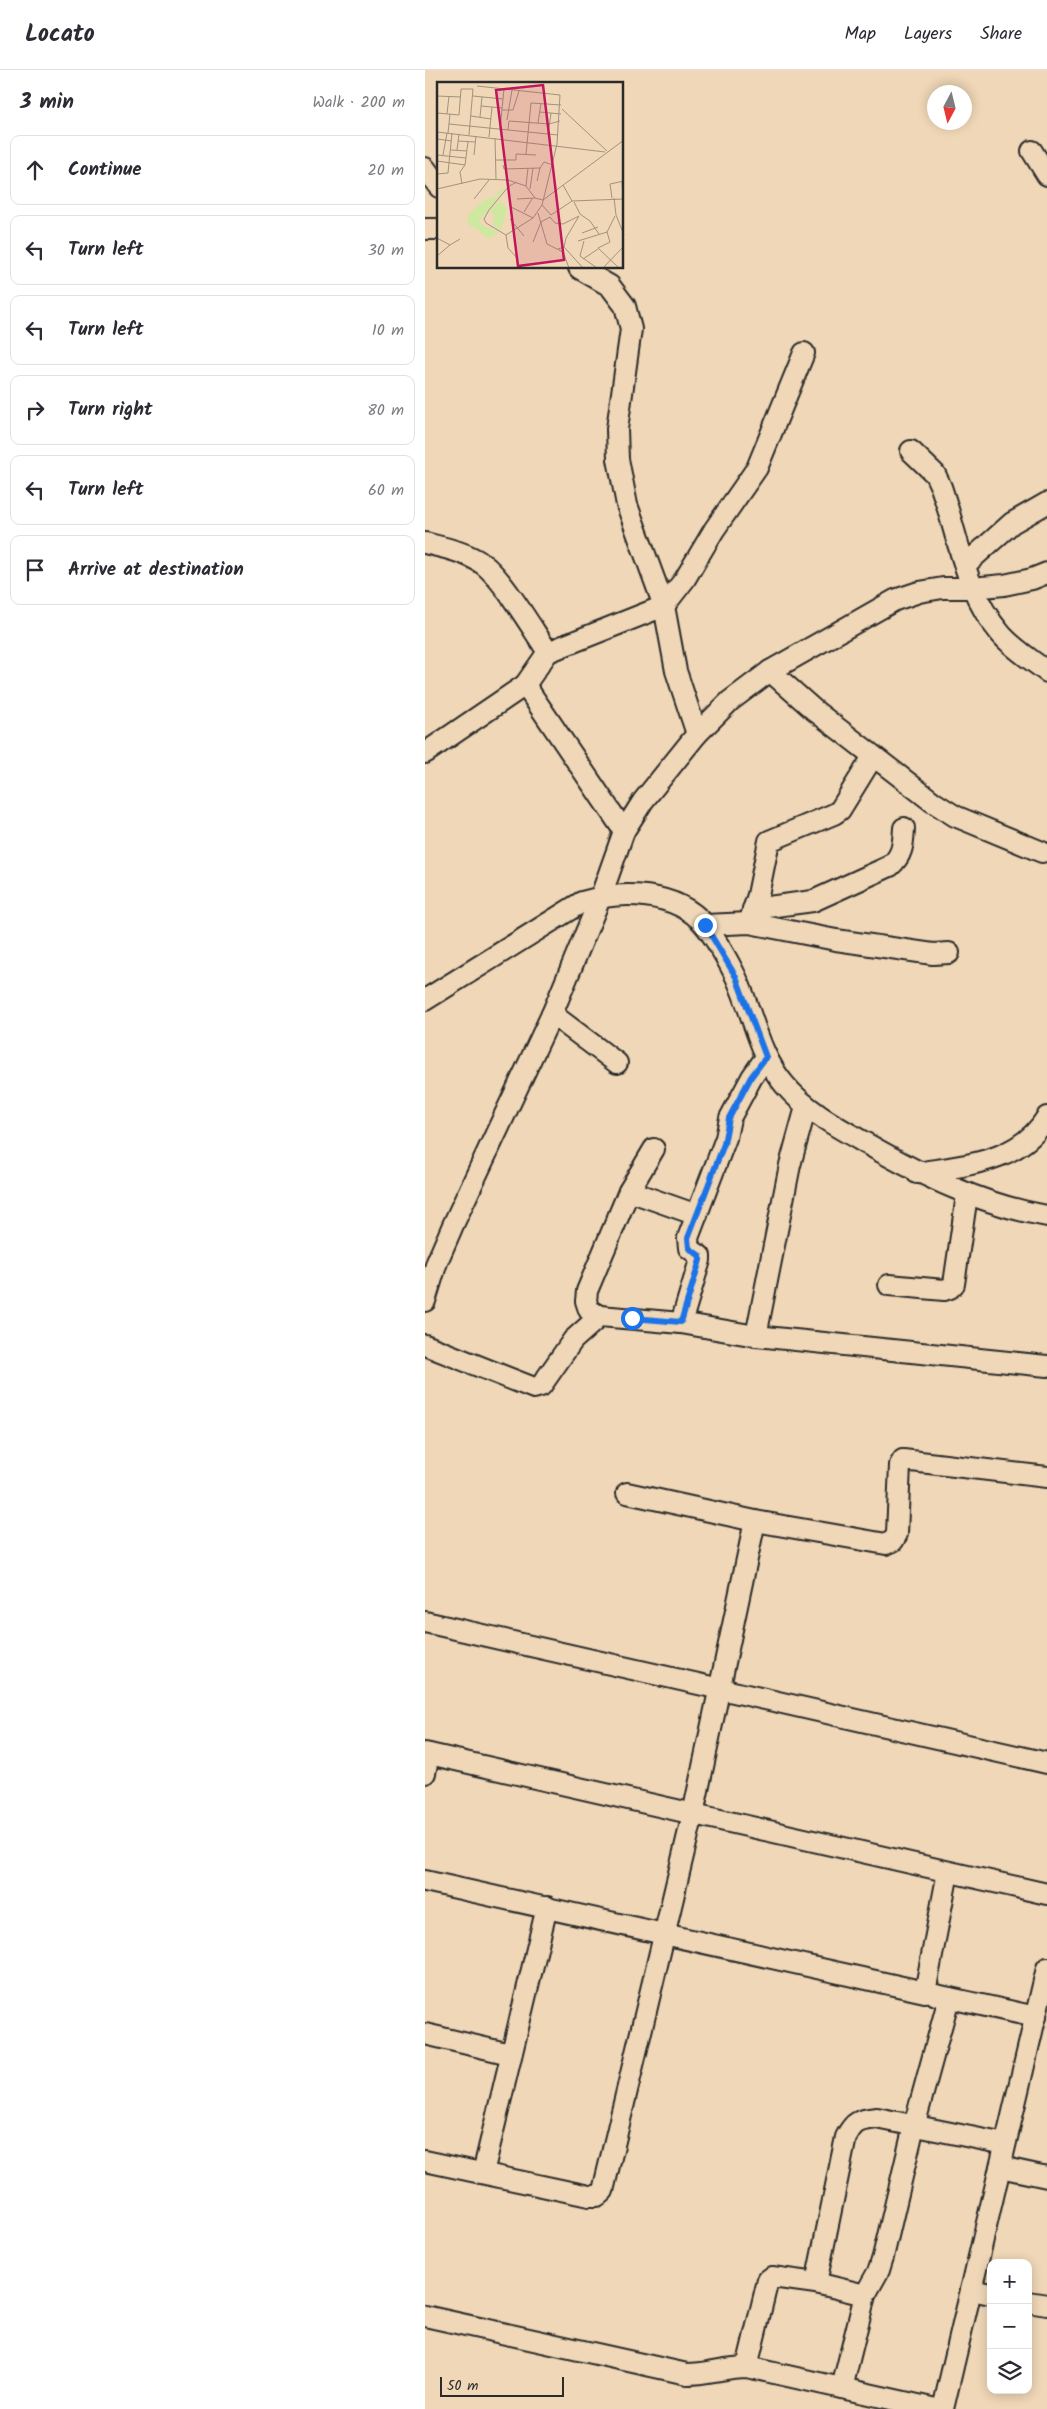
<!DOCTYPE html>
<meta charset="utf-8">
<style>
:root{--surface:#fff;--page:#f7f7f7;--text:#2b2b33;--muted:#7c7c81;--line:#e1e1e2}
body{margin:0;font-family:Kalam,sans-serif;background:var(--page);color:var(--text)}
.controls{position:absolute;right:15px;bottom:15px;display:grid;overflow:hidden;border-radius:10px;box-shadow:0 2px 12px #0003}
.controls button{width:45px;height:45px;display:grid;place-items:center;padding:0;border:0;border-bottom:1px solid var(--line);background:var(--surface);color:var(--text);font:25px sans-serif}
.compass{position:absolute;left:502px;top:15px;width:45px;height:45px;border-radius:50%;background:var(--surface);box-shadow:0 2px 12px #0003;rotate:187deg}
.scale{position:absolute;left:15px;bottom:12px;width:124px;box-sizing:border-box;padding-left:5px;border:2px solid #2b2b2b;border-top:0;font-size:14px;line-height:18px;white-space:nowrap;color:#2b2b2b;-webkit-text-stroke:4px #efd7b7;paint-order:stroke}
.stop{position:absolute;width:15px;height:15px;margin:-11px;border:4px solid #1a73e8;border-radius:50%;background:#fff}
.stop.end{background:#1a73e8;border-color:#fff;box-shadow:0 1px 5px #0008}
.list{margin:0;padding:0;list-style:none}
h2{display:flex;justify-content:space-between;align-items:center;height:65px;margin:0;padding:0 20px;font-size:21px}
h2 small{font-size:16px;font-weight:400;color:var(--muted)}
.list li{display:grid;grid-template-columns:32px 1fr auto;gap:15px;align-items:center;box-sizing:border-box;height:70px;margin:0 10px 10px;padding:0 10px;border:1px solid var(--line);border-radius:10px}
.list b{display:block;font-size:19px;white-space:nowrap}
.list em{font-size:16px;font-style:normal;color:var(--muted)}
.icon{flex:none;width:28px;height:28px;fill:none;stroke:currentColor;stroke-width:2;stroke-linecap:round;stroke-linejoin:round}
.map{position:relative;flex:none;width:622px;height:2339px;overflow:hidden}
header{display:flex;align-items:center;gap:30px;box-sizing:border-box;height:70px;padding:0 25px;background:var(--surface);border-bottom:1px solid var(--line)}
header strong{font-size:24px}
nav{display:flex;gap:28px;margin-inline-start:auto;font-size:18px}
main{display:flex}
aside{flex:1;background:var(--surface)}
.map>svg:first-child{display:block}
.lines{fill:none;stroke-linecap:round;stroke-linejoin:round}
.minor-casing{stroke:#2b2b2b;stroke-width:24}
.minor{stroke:#efd7b7;stroke-width:20}
.route{stroke:#1a73e8;stroke-width:6}
.inset-road{fill:none;stroke:#a1927f;stroke-width:1}
.view{fill:#c2185b;fill-opacity:0.15;stroke:#c2185b;stroke-width:2.5}
.inset-edge{fill:none;stroke:#2b2b2b;stroke-width:2.5}
</style>
<header>
<strong>Locato</strong>
<nav><a>Map</a><a>Layers</a><a>Share</a></nav>
</header>
<main>
<aside>
<h2>3 min<small>Walk · 200 m</small></h2>
<ul class="list">
<li><svg class="icon" aria-label="ahead" viewBox="0 0 24 24"><path d="M12 20V5M6 11l6-6 6 6"/></svg><div><b>Continue</b></div><em>20 m</em></li>
<li><svg class="icon" aria-label="left" viewBox="0 0 24 24"><path d="M17 20v-9H6M10 6l-5 5 5 5"/></svg><div><b>Turn left</b></div><em>30 m</em></li>
<li><svg class="icon" aria-label="left" viewBox="0 0 24 24"><path d="M17 20v-9H6M10 6l-5 5 5 5"/></svg><div><b>Turn left</b></div><em>10 m</em></li>
<li><svg class="icon" aria-label="right" viewBox="0 0 24 24"><path d="M7 20v-9h11M14 6l5 5-5 5"/></svg><div><b>Turn right</b></div><em>80 m</em></li>
<li><svg class="icon" aria-label="left" viewBox="0 0 24 24"><path d="M17 20v-9H6M10 6l-5 5 5 5"/></svg><div><b>Turn left</b></div><em>60 m</em></li>
<li><svg class="icon" aria-label="arrive" viewBox="0 0 24 24"><path d="M6 21V4h12l-3 4 3 4H6"/></svg><div><b>Arrive at destination</b></div></li>
</ul>
</aside>
<div class="map">
<svg width="622" height="2339" viewBox="0 0 622 2339">
<rect width="100%" height="100%" fill="#efd7b7"/>
<filter id="ink" filterUnits="userSpaceOnUse"><feTurbulence type="fractalNoise" baseFrequency=".02" numOctaves="2"/><feDisplacementMap in="SourceGraphic" scale="10" xChannelSelector="R" yChannelSelector="G"/><feConvolveMatrix kernelMatrix="1 2 1 2 8 2 1 2 1" color-interpolation-filters="sRGB"/></filter>
<g filter="url(#ink)">
<g class="lines">
<defs>
<g id="minor">
<polyline points="607,81 622,105"/>
<polyline points="0,98 14,117"/>
<polyline points="0,159 14,159"/>
<polyline points="154,198 185,216 200,236 206,259 192,359 193,389 202,435 239,536 251,601 272,664"/>
<path d="M486 381 510 404 516 417C533 466 540 522 575 563 587 578 607 590 622 602"/>
<path d="M0 473C20 478 41 482 58 494 78 509 108 560 123 582"/>
<polyline points="540,495 587,453 622,433"/>
<polyline points="345,601 389,640 508,732 530,746 617,782"/>
<polyline points="100,615 123,582 239,536 260,509 289,460 332,398 379,283"/>
<polyline points="0,683 100,615 199,761"/>
<path d="M328 839 388 831 465 796C478 785 478 774 479 758"/>
<polyline points="324,853 333,825 344,771 409,744 415,740 447,688"/>
<polyline points="280,855 324,853 411,870 508,884 524,883"/>
<path d="M0 930 157 832C196 820 251 821 280 855 290 868 304 892 311 907 328 943 333 983 359 1014 381 1041 414 1058 444 1075 500 1107 558 1135 622 1146"/>
<polyline points="127,944 192,993"/>
<polyline points="229,1079 204,1121 162,1221 161,1231 164,1240 175,1246 256,1253 331,1266 622,1296"/>
<path d="M492 1103C540 1095 594 1093 622 1047"/>
<polyline points="204,1121 272,1145"/>
<polyline points="464,1215 519,1220 525,1218 529,1214 542,1125"/>
<polyline points="0,1231 12,1192 28,1155 127,944 176,826 199,761 218,731 272,664 305,631 345,601 470,530 494,522 518,518 547,518 579,515 607,509 622,503"/>
<polyline points="256,1253 275,1190 275,1186 264,1178 263,1168 301,1068 305,1048 327,1007 341,987"/>
<polyline points="331,1266 365,1095 381,1037"/>
<polyline points="0,1275 109,1318 116,1316 148,1270 175,1246"/>
<polyline points="202,1423 330,1451 461,1474 468,1471 472,1464 475,1395 478,1390 622,1407"/>
<polyline points="0,1552 622,1693"/>
<polyline points="0,1683 622,1824"/>
<polyline points="0,1703 4,1684"/>
<polyline points="0,1811 500,1922 523,1802"/>
<polyline points="511,1925 611,1947"/>
<polyline points="0,1964 85,1984"/>
<polyline points="0,2091 164,2126 172,2126 178,2121 268,1744 330,1451"/>
<polyline points="575,2097 622,2107"/>
<polyline points="58,2103 122,1837"/>
<path d="M391 2213 421 2067C429 2051 434 2050 452 2048L580 2074"/>
<polyline points="546,2220 566,2224"/>
<polyline points="603,2232 622,2235"/>
<path d="M0 2246 262 2304C282 2304 301 2297 322 2297L511 2339"/>
<polyline points="322,2297 343,2210 347,2207 391,2213 440,2225"/>
<polyline points="417,2318 440,2225 454,2200 458,2187 489,2056 524,1928"/>
<polyline points="518,2339 622,1898"/>
</g>
</defs>
<!-- minor casing -->
<use href="#minor" class="minor-casing"/>
<!-- minor -->
<use href="#minor" class="minor"/>
</g>
</g>
<g class="lines" filter="url(#ink)">
<!-- route -->
<polyline class="route" points="207,1248 256,1252 275,1190 275,1186 264,1178 263,1168 299,1074 304,1048 326,1007 341,987 311,907 280,855"/>
</g>
<!-- overview -->
<g transform="translate(12 12)">
<rect width="186" height="186" fill="#efd7b7"/>
<path d="M68 107 42 139 46 144 62 150 52 157 36 144H31V133L46 119 59 114 62 108ZM63 119 70 126 64 148 56 143 58 134 53 128Z" fill="#cee99f"/>
<path class="inset-road" d="M40 4 123 13 120 62 105 123 96 136 69 153 71 166 81 177M0 14 24 15M36 14 66 17M44 24 65 26M125 27 170 69M65 28H76L82 9M103 30 124 32M0 31 22 33 24 7H36L32 53M10 32 12 14M34 34 54 37M43 35 45 15M70 38 75 8M101 41 104 21M12 42 121 53M63 47 67 7M71 48 72 39 112 42 123 39M0 50 168 70M11 51 13 32M111 52 114 31M52 55 55 25M58 56 59 97M0 57 15 59M21 59 38 60M14 68 30 69M20 68 22 52M89 72 94 21 124 23M0 73 29 76M6 73 10 51M37 73 39 54M58 78H79V72L99 73M0 79 28 83M66 83 67 87 103 86 100 99M103 86 107 80 116 83M0 92 11 91 15 51M185 99 186 116M25 102 23 90 28 83 31 60M126 103 135 119M89 104 91 86M0 107 43 97 71 98 89 104 98 116 106 118 187 58M93 107 96 86M175 116 173 102 187 99M177 116 179 133 187 153M37 117 52 98M80 117 98 116M137 120 143 132 153 139 162 152M105 123 114 133 135 119 187 117M74 125 96 136M87 130 95 117M101 131 110 162 126 170 132 186M113 135 118 141 126 142 142 134M73 137 87 154M49 141 47 137 52 128 72 104 80 100M49 141 69 153M170 150 178 134M145 151 161 145M0 156 13 163 23 157M141 159 170 150 173 160 161 166 182 186M147 159 143 174 160 186M96 160 104 140 113 135M127 165 146 186M121 167 127 165 129 156 142 134M0 174 13 163M146 177 161 167M166 186 187 164"/>
<path class="view" d="M106 3 127 178 81 184 59 8Z"/>
<rect width="186" height="186" class="inset-edge"/>
</g>
</svg>
<div class="controls">
<button>+</button>
<button>−</button>
<button><svg class="icon" aria-label="layers" viewBox="0 0 24 24"><path d="M12 4l9 5-9 5-9-5zM3 14l9 5 9-5"/></svg></button>
</div>
<svg class="compass" viewBox="-18 -18 36 36"><path d="M0-13l5 13h-10z" fill="#e53935"/><path d="M0 13l5-13h-10z" fill="#7c7c81"/></svg>
<div class="scale">50 m</div>
<div class="stop" style="left:207px;top:1248px"></div>
<div class="stop end" style="left:280px;top:855px"></div>
</div>
</main>
